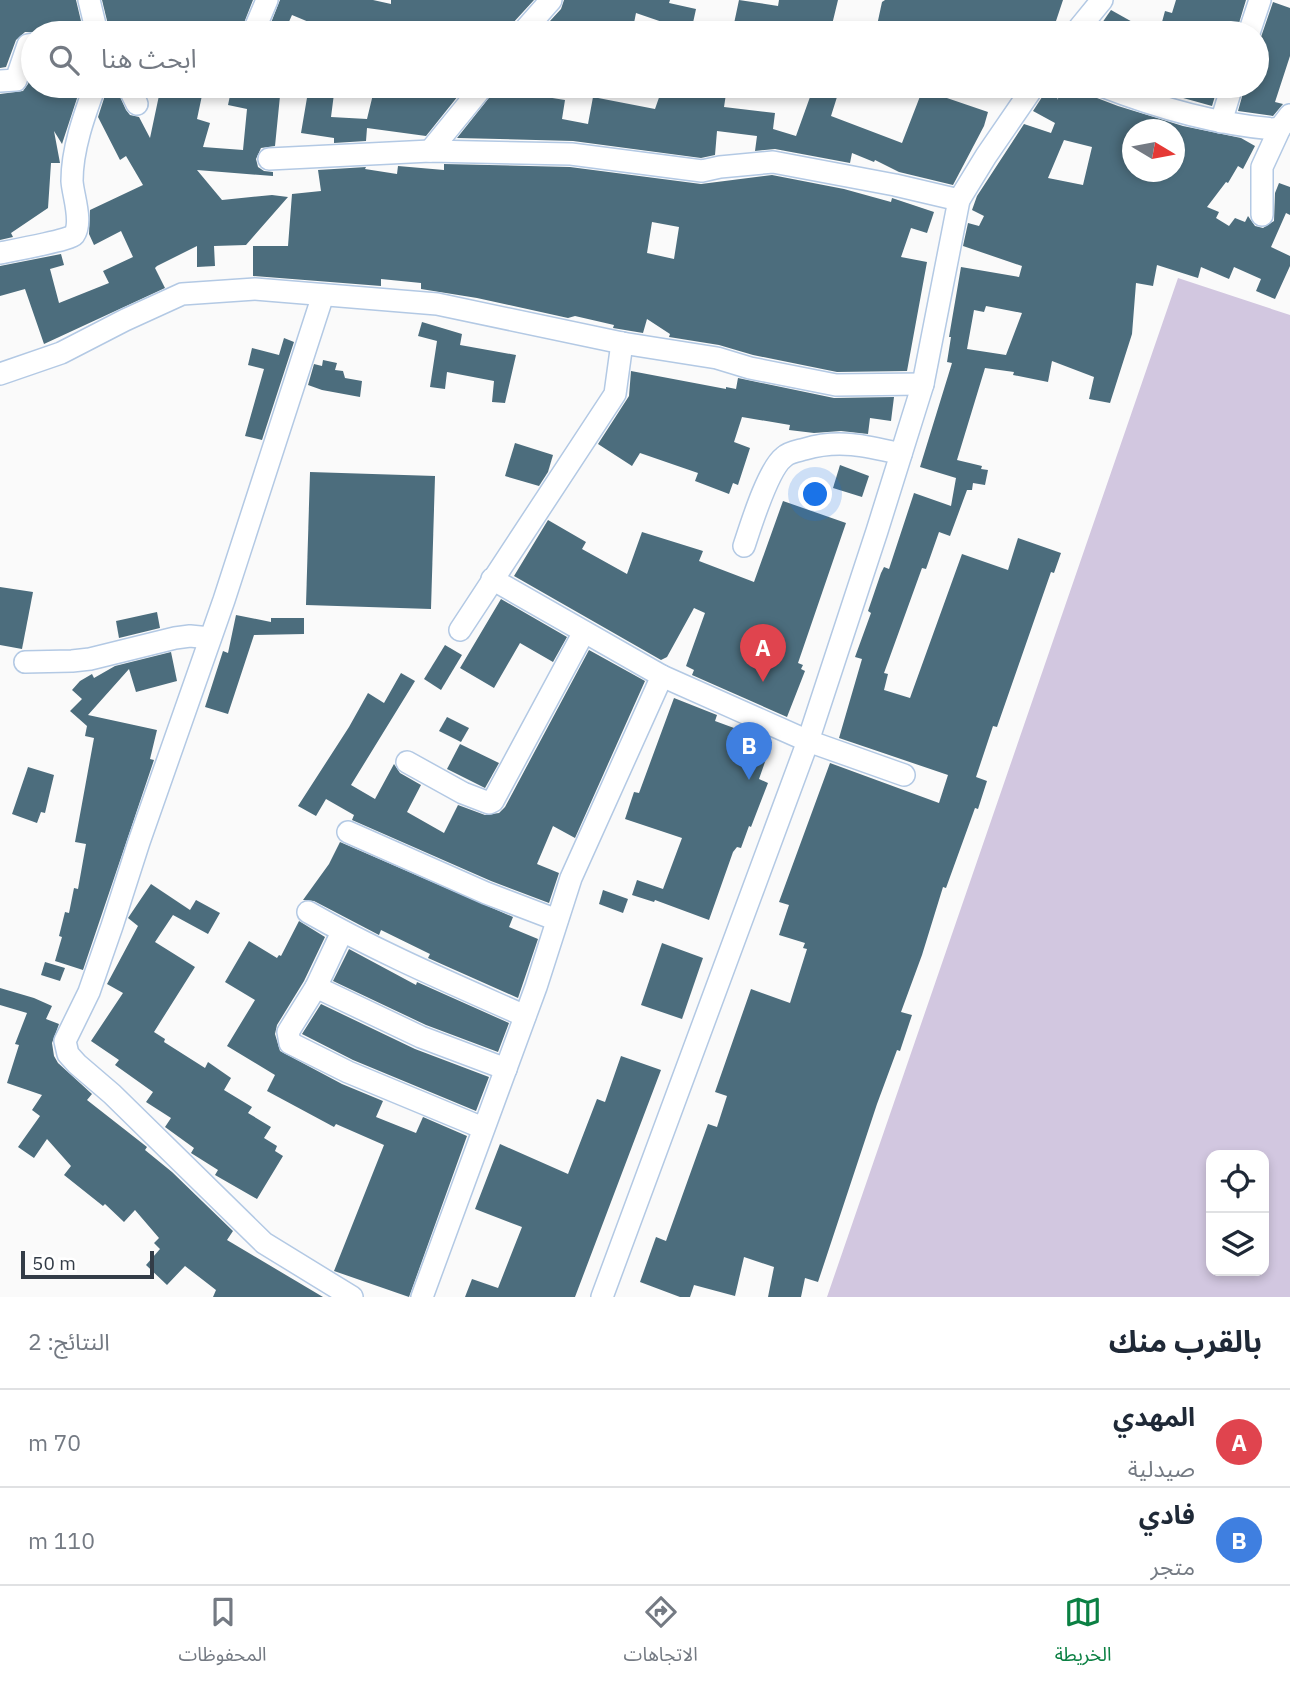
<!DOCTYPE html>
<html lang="ar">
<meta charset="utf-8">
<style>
:root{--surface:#fff;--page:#f2f2f3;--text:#1f2937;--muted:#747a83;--line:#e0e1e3;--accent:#0b8043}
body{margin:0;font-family:"IBM Plex Sans","Noto Sans Arabic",sans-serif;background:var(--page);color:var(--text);direction:rtl}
.controls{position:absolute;right:21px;bottom:21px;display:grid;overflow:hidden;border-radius:14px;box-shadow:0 4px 10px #0003}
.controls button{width:63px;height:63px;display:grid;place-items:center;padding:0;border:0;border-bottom:2px solid var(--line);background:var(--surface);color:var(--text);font:35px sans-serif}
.compass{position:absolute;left:1122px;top:119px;width:63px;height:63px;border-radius:50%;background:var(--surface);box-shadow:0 4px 10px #0003;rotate:100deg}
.scale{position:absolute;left:21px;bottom:18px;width:133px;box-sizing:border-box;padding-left:7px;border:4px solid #333c47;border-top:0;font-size:19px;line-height:24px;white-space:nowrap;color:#333c47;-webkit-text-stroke:5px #fff;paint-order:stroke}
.you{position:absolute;left:816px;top:495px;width:24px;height:24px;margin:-18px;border:5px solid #fff;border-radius:50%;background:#1a73e8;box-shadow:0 0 0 10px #1a73e833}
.badge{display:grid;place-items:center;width:46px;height:46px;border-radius:50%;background:var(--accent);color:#fff;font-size:23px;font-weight:700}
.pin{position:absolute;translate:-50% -58px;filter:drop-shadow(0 2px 4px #0008)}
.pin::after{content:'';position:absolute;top:37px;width:24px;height:21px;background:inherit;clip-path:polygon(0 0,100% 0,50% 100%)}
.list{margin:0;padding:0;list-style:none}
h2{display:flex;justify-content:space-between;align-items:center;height:91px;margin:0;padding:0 28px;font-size:30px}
h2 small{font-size:23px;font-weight:400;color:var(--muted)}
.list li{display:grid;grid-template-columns:46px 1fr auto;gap:21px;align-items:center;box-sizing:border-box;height:98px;padding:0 28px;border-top:2px solid var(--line)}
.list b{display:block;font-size:26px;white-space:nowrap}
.list p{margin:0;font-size:23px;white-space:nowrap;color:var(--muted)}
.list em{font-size:23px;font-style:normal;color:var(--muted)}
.icon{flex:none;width:38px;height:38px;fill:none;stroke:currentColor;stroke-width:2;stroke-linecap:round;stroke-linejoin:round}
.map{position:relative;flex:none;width:1290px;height:1297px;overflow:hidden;direction:ltr}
.search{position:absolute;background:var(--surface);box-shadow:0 4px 10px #0003;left:21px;right:21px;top:21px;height:77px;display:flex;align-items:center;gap:18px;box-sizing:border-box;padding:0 24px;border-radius:38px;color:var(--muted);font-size:26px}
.sheet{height:287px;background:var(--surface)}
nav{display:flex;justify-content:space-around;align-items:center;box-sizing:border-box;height:98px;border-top:2px solid var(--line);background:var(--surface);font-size:19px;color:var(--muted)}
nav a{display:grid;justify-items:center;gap:4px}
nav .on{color:var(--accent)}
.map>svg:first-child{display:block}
.green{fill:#d2c7e0;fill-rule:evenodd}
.building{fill:#4c6d7d;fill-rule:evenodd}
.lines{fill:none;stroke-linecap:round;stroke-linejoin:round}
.minor-casing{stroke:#b3c9e4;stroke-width:24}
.minor{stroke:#fff;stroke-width:21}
</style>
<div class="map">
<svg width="1290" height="1297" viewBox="0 0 1290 1297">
<rect width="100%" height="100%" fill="#fafafa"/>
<!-- green -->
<path class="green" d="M1178 278 1290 315V1297H827ZM1211 1155H1264V1271H1211Z"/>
<!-- building -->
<g class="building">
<polygon points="0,0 76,0 81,21 78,33 25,32 16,40 6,67 0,68"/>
<polygon points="102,0 253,0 240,33 110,33"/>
<polygon points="280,0 373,0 391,4 391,0 534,0 512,24 509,33 444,33 384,26 382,33 342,33 328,30 292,15 284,33 267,33"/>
<polygon points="564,0 670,0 669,3 696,9 691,32 671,27 671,25 636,13 632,33 539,33 561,9"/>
<polygon points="739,0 778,6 779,0 838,0 830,33 781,33 761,30 761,33 732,33"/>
<polygon points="885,0 1063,0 1052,33 878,32 876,30 882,2"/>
<polygon points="1176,0 1246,0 1236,33 1159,33 1165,11 1172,13"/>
<polygon points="1273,2 1290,8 1290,56 1275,102 1283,104 1273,116 1238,111 1245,86 1257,86 1257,43 1261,37"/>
<polygon points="1111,10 1152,33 1095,33"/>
<polygon points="33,70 33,86 81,86 62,144 54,131 60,163 51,163 48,208 11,233 13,237 0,240 0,94 23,91 28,84"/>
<polygon points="108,86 115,86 126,110 130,115 139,117 150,138 161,86 204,86 197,119 210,123 203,147 243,150 247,109 228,105 232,86 281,86 275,146 261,148 256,159 258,167 264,171 273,172 273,176 197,170 222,200 272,195 288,197 246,245 214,246 215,266 197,267 197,246 157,266 155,268 165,288 44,344 25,289 0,296 0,266 61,254 64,265 50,269 59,303 109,283 103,271 133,257 121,231 94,245 89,234 90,210 143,185 126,156 120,160 98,117"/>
<polygon points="309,86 335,86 331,117 367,119 375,86 466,86 426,136 367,128 366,141 334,143 334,138 301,133"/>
<polygon points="663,86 711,86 710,92 726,94 724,107 775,113 773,129 796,136 810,97 785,91 786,86 828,86 826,92 837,97 831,116 902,143 924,86 947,86 944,97 988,112 984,126 953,185 899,172 875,160 874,162 852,153 850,163 775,149 755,151 757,136 717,131 715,155 701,158 573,141 457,138 496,89 565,100 562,119 588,124 593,97 655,109"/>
<path d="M1070 86H1089L1092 94 1097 98 1118 106 1183 126 1241 138 1255 146 1243 169 1238 166 1228 183 1226 182 1207 207 1219 212 1216 218 1229 226 1235 218 1245 222 1248 216 1255 226 1263 228 1274 221 1275 193 1279 183 1290 187V215L1286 213 1271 247 1290 256V266L1275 299 1256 291 1261 279 1234 267 1229 279 1201 267 1198 278 1157 265 1153 286 1136 283 1132 334 1110 403 1089 399 1094 377 1052 361 1048 382 1013 375 1014 372 985 368 957 460 982 466 981 469 988 470 985 485 973 483 972 490H967L950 536 939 532 926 569 922 568 884 673 888 674 884 690 910 698 962 554 1008 570 1018 538 1061 553 1054 573 1051 572 997 727 993 726 976 777 987 781 978 809 975 808 946 888 943 887 922 955 901 1012 912 1015 900 1051 897 1050 877 1104 818 1282 805 1278 801 1297H768L774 1267 744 1257 735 1296 694 1285 690 1297H680L640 1282 656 1237 666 1241 708 1124 717 1127 727 1096 715 1092 751 989 790 1003 807 949 803 948 805 943 779 935 789 905 779 902 830 763 939 803 948 775 839 738 862 659 855 657 871 613 868 611 881 573 884 567 889 569 914 493 951 506 956 478 920 467 952 363 947 362 951 337H949L961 267 1019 277 1022 266 963 246 968 223 979 226 984 216 972 210 977 196 1024 124 1051 133 1055 123 1033 111 1046 91 1059 92 1057 100 1062 92H1068ZM1132 130H1174V172H1132ZM1064 140 1092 147 1083 185 1048 178ZM986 306 1022 313 1006 355 967 349 974 310 984 312Z"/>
<polygon points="1140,86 1218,86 1212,106"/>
<path d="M444 164 570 167 701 184 772 175 844 189 891 202 892 198 934 212 927 233 911 228 901 257 927 262 907 371 837 372 753 355 719 345 669 337 670 334 647 319 643 333 613 328 614 325 575 316 568 318 477 298 421 289V283L381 279V286L253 276V246H288L292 194 321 191 318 170 366 167 365 169 397 174 398 166 444 170ZM652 222 679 227 674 259 647 253Z"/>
<polygon points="422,322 462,334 460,345 516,355 505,403 492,402 494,381 447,372 445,389 430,387 437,341 418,336"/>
<polygon points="284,338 294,342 262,440 245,436 264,369 248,365 252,348 279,355"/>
<polygon points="323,360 337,363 335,370 343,371 345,378 362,381 360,397 322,390 308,385 314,364 322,366"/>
<polygon points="631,371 726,389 726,387 736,389 738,378 834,398 894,397 891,421 870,418 868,434 841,431 814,433 789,430 790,425 742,417 734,442 750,448 738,485 733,483 729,494 695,481 698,473 640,453 632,466 598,444 629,396"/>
<polygon points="515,443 553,455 548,472 539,486 505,476"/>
<polygon points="840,465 869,476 862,497 833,488"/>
<polygon points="310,472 435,476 431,609 306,605"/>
<polygon points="783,501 846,523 798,663 803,665 801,669 805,671 787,717 692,675 694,670 686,666 705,613 694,608 667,657 661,660 514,576 548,520 586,542 582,549 627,574 642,532 703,551 699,561 754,582"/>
<polygon points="0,587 33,592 22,649 0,645"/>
<polygon points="501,599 567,637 553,662 520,643 494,688 460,668"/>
<polygon points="157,612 160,628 119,638 116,621"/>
<polygon points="236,615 271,622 271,618 304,618 304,634 254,635 228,714 205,707 223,651 228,653"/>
<polygon points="445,645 462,655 441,690 424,679"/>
<polygon points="589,650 645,681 575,838 553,826 537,864 559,873 549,903 491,881 352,820 354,815 326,799 316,816 298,806 349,727 368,693 384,703 401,673 415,681 351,785 375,799 394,764 400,773 421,785 407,812 444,833 458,805 485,815 499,813 505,807"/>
<polygon points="171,652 177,681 136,692 129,669 88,715 157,730 150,759 154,760 83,970 55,961 62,937 59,936 65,912 69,913 74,888 78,889 86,844 75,842 94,738 85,736 87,726 70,711 82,699 72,690 80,681 92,674 94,678 115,666"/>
<polygon points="674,698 717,715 715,721 772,742 759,779 768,783 751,827 749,826 741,848 737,847 733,852 709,920 655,900 654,902 632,895 637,880 663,889 682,838 625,819 634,792 639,793"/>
<polygon points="447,717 469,728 461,742 439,731"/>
<polygon points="460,744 499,763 485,788 447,769"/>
<polygon points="28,767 54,775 45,813 41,812 37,823 12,814"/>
<polygon points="340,842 513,917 509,927 538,939 518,998 428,958 430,954 381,930 379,935 314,901 303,900 329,864"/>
<polygon points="151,884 190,910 196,900 220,913 208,934 173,915 155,942 195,967 154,1032 165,1039 164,1042 205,1068 208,1062 231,1078 224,1090 252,1107 248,1113 271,1127 264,1138 277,1146 275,1151 283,1156 257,1199 215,1175 218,1170 191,1153 194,1148 165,1127 171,1118 146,1102 153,1092 115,1065 119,1060 91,1041 123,993 107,984 138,926 128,918"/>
<polygon points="603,890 628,899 623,913 599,904"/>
<polygon points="299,921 325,937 304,981 277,1025 275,1034 280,1051 342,1084 383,1101 376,1117 416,1133 423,1117 467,1136 409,1297 334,1271 384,1145 336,1124 334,1127 267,1091 275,1075 227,1046 255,1000 225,982 249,941 277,958 279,955 281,956"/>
<polygon points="662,943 703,958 682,1019 641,1005"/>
<polygon points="349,949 416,985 417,982 509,1023 498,1052 426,1025 333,981"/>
<polygon points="45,962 65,968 60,981 41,975"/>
<polygon points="0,988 34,998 52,1006 46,1019 59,1024 52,1043 54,1056 58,1063 92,1094 87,1100 147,1147 145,1150 172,1172 233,1231 227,1240 323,1297 213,1297 216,1290 185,1266 167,1285 146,1265 160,1249 154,1243 159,1238 135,1210 124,1222 105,1204 103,1206 64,1175 71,1166 47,1139 34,1158 18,1147 40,1116 32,1110 42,1095 7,1083 19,1045 15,1044 27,1013 0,1005"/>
<polygon points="321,1004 415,1049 489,1077 476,1111 353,1060 302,1034"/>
<polygon points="621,1056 661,1070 575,1297 465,1297 472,1279 498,1288 522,1227 475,1209 500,1144 568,1174 597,1099 605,1102"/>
</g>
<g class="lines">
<defs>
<g id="minor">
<polyline points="89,0 97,33"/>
<polyline points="253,33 267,0"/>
<polyline points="522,33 551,0"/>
<polyline points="1075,33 1102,0"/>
<polyline points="1249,33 1260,0"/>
<polyline points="0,81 16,80 28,45 33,44"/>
<polyline points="128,86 137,104"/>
<path d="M1102 86C1156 107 1215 124 1273 129L1280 128 1290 115"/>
<polyline points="1221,122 1232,86"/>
<polyline points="430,151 483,86"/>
<polyline points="269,159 430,151 571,154 702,171 720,167 773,162 895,185 959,200"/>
<polyline points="1262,215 1262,167 1280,128"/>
<path d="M0 253C10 251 70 240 74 235 83 222 73 196 72 181 72 149 84 116 95 86"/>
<polyline points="323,295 224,600 139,842 112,926 89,992 65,1041 68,1054 77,1064 112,1094 264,1243 352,1297"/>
<polyline points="0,374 61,353 125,320 182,294 255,289 437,304 622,343 717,358 750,368 836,385 923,384"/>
<path d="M744 546C751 525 768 469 784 457 789 452 798 451 805 449 839 439 867 446 901 454"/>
<polyline points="492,579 662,676 808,741 904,775"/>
<polyline points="460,630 615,394 622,343"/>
<polyline points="25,662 72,661 90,659 175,638 190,636 210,638"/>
<polyline points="407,762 463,793 489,803 493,801 584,632"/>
<polyline points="348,832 486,893 557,920"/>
<path d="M308 912C378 952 451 983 525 1016"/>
<polyline points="316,987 342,932"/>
<polyline points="483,1128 348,1072 290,1043 288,1032 316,987 421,1037 506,1069"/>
<polyline points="422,1297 536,987 571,878 662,676"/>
<polyline points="602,1297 808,741 877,531 923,384 959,200 986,156 1034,86"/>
</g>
</defs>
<!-- minor casing -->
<use href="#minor" class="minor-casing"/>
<!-- minor -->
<use href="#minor" class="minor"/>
</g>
</svg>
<div class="controls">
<button><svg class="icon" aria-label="locate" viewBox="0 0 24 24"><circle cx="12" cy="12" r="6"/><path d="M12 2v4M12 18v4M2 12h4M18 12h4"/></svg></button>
<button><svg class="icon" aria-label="layers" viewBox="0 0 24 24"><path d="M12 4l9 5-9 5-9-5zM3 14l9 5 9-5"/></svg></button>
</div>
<svg class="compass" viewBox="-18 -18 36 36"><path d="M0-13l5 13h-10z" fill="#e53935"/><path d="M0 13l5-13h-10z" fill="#747a83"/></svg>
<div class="scale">50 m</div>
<div class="you"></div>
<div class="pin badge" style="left:763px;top:682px;background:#e0444e">A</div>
<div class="pin badge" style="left:749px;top:780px;background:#3f7fe0">B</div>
<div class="search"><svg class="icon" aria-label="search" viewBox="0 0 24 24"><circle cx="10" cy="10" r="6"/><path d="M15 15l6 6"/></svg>ابحث هنا</div>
</div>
<section class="sheet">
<h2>بالقرب منك<small>النتائج: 2</small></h2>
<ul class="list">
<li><span class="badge" style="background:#e0444e">A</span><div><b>المهدي</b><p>صيدلية</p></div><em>70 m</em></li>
<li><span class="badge" style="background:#3f7fe0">B</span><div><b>فادي</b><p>متجر</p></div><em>110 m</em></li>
</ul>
</section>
<nav>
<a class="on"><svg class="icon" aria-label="map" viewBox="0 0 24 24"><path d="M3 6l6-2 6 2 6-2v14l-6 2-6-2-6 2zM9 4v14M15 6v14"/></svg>الخريطة</a>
<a><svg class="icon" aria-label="directions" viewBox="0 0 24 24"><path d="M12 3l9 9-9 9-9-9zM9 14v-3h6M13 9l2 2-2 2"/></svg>الاتجاهات</a>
<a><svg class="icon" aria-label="saved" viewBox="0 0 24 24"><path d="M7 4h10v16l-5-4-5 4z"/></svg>المحفوظات</a>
</nav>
